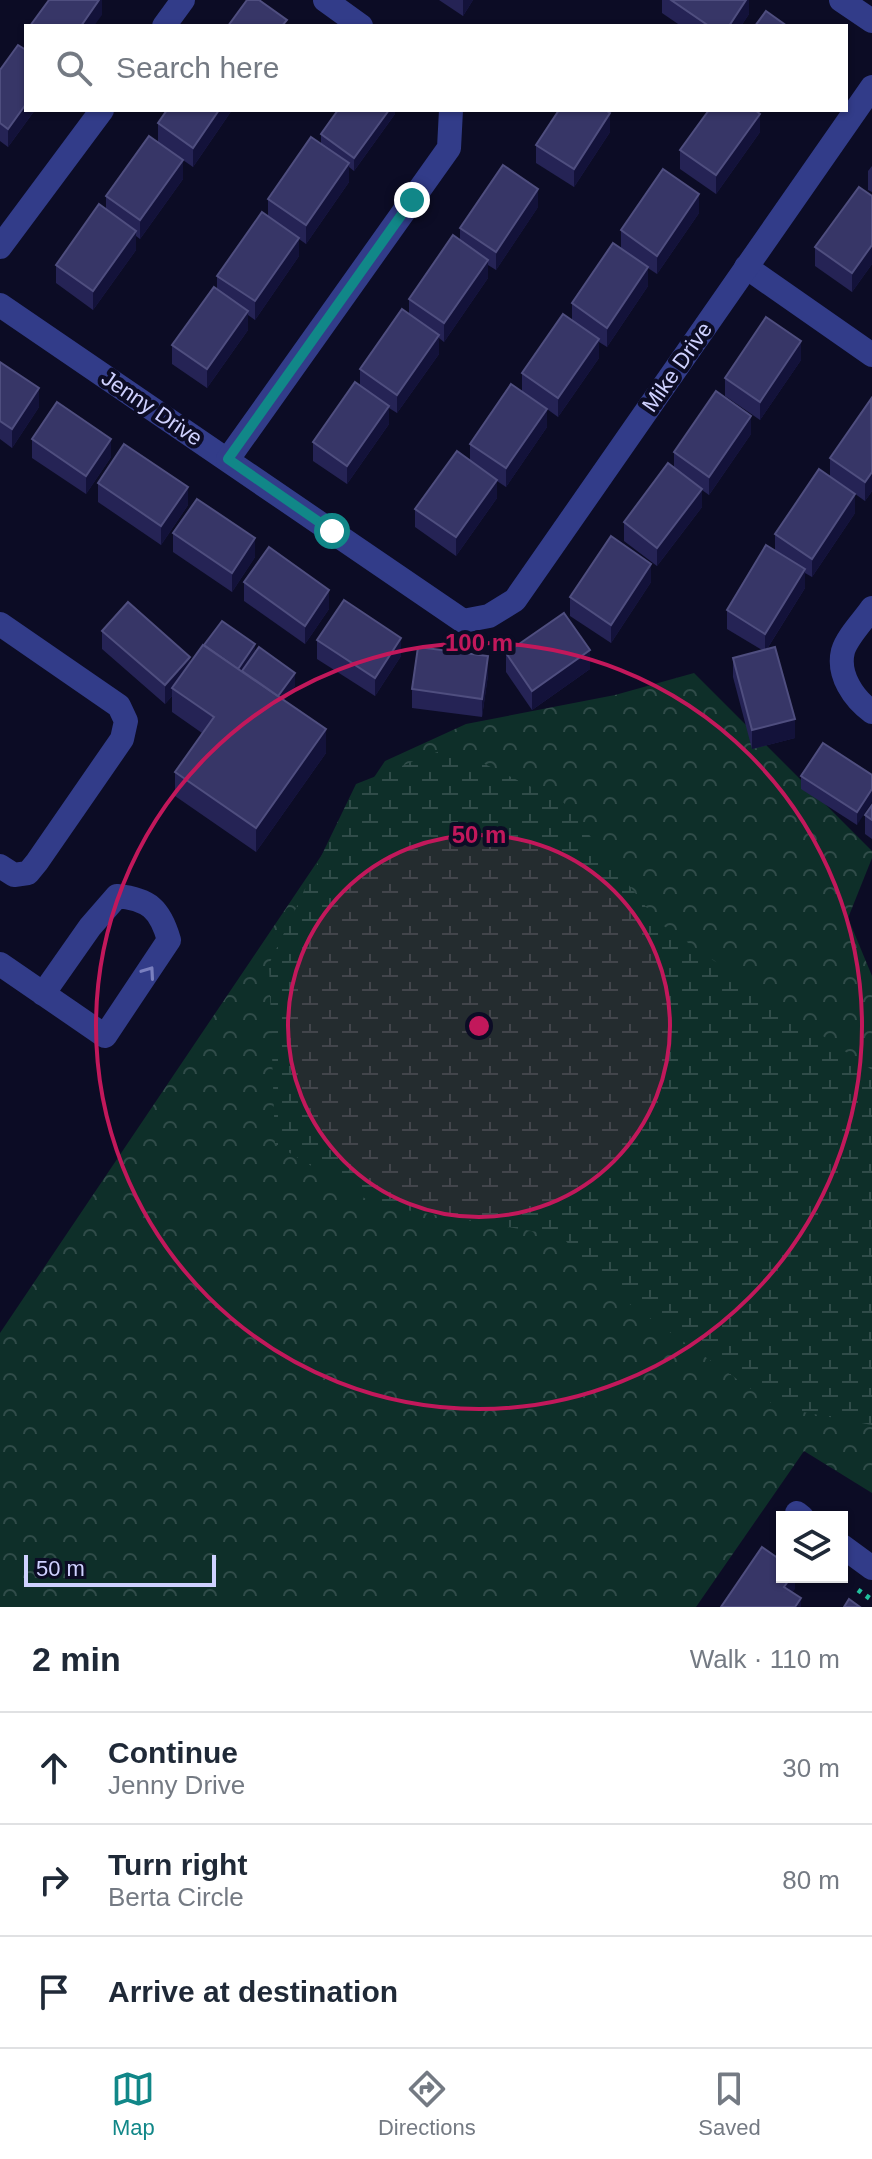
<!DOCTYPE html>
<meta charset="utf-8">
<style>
:root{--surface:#fff;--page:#f2f2f3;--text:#1f2937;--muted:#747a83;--line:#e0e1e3;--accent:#118788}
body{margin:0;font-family:Helvetica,sans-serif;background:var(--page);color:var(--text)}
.controls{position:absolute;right:24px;bottom:24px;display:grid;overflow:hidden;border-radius:0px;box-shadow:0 2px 6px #0004}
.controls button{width:72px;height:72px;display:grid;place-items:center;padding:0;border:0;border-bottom:2px solid var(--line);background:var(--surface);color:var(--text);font:40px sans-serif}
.scale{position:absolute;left:24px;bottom:20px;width:192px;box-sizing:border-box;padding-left:8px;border:4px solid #cfd1ff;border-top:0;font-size:22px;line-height:28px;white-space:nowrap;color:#cfd1ff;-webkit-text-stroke:6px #0c0c25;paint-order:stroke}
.stop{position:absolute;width:24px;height:24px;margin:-18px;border:6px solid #118788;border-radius:50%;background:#fff}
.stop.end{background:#118788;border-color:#fff;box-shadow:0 2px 8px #0008}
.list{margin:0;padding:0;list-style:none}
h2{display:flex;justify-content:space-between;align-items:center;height:104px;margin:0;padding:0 32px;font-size:34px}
h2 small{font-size:26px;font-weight:400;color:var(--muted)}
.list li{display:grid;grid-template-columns:52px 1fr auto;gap:24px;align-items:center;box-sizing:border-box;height:112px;padding:0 32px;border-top:2px solid var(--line)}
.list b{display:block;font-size:30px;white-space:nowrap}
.list p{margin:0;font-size:26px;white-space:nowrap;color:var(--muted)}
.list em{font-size:26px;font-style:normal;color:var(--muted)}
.icon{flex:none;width:44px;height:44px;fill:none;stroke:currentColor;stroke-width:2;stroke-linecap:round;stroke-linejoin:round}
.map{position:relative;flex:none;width:872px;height:1607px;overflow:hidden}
.search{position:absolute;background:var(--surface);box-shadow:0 2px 6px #0004;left:24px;right:24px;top:24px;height:88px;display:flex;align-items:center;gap:20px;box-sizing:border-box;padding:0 28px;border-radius:0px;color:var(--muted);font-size:30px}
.sheet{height:440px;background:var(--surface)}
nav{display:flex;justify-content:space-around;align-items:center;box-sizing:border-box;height:112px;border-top:2px solid var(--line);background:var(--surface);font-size:22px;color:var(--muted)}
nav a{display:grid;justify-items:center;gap:4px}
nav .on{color:var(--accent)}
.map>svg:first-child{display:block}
.forest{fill:url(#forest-crowns)}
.wetland{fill:url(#wetland-marsh)}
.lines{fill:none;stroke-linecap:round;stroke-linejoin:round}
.path{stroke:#21c19e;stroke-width:5;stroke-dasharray:4 6;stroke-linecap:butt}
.minor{stroke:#323c89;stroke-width:24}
.wall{fill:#252355}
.shaded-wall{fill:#13123a}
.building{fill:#373667;stroke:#4f4e7f;stroke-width:2}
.oneway{stroke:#797fbe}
.route{stroke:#118788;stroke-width:10}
.ring{fill:none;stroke:#c2185b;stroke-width:4}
.labels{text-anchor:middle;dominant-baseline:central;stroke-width:8;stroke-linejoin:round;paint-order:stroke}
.street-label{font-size:22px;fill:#cfd1ff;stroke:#0c0c25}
.centre{fill:#c2185b;stroke:#0c0c25;stroke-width:4}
.ring-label{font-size:24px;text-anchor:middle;font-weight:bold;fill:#c2185b;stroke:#0c0c25;stroke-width:8;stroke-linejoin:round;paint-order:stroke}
</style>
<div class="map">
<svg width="872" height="1607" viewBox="0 0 872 1607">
<defs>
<pattern id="forest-crowns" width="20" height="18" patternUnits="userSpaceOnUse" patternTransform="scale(2)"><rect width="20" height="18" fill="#0e2f29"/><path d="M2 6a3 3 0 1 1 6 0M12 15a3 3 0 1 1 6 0" fill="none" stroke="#304c49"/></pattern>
<pattern id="wetland-marsh" width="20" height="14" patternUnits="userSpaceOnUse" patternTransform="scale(2)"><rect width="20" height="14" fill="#0e2f29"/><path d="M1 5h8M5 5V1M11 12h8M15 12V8" fill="none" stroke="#304c49"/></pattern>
</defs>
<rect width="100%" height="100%" fill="#0c0c25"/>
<!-- forest -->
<polygon class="forest" points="694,673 872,851 872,858 848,918 872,976 872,1493 804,1451 696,1607 0,1607 0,1333 385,761 466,724 615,695"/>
<!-- wetland -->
<polygon class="wetland" points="450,747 564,803 658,922 872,1070 872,1425 777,1407 621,1298 561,1236 376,1205 275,1144 269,964 356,784"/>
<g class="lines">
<!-- path -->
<polyline class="path" points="858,1590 872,1600"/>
<!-- minor -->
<g class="minor">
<polyline points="325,0 361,26"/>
<polyline points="841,0 872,21"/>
<polyline points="164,26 183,0"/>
<polyline points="0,247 102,110"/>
<polyline points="746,267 872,355"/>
<polyline points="0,305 463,621 489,616 515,600 872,87"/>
<polyline points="228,459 449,148 451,110"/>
<path d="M872 608C864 620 847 637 843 651 837 675 854 699 872 712"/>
<polyline points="0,624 119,706 126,721 122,739 37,862 28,873 14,875 0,866"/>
<path d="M0 964 105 1036 169 940C160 909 149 899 117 896L90 927 43 994"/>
<polyline points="797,1513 802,1517"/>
<polyline points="842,1546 872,1568"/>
</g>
</g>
<!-- wall -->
<g class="wall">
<polygon points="439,0 473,0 463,16"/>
<polygon points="662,0 749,0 749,14 741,26 681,26 662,13"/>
<polygon points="26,32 26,110 35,110 8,147 0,141 0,70 26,50"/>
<polygon points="167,110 232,110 193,167 183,160 183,179 140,239 136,236 136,250 93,310 56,283 56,265 106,210 106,196 158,142 158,123"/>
<polygon points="395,110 395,114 354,171 349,167 349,182 306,244 299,239 299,256 255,320 248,315 248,330 207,388 172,364 172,345 217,289 217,276 268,216 268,199 321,144 321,134"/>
<polygon points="610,132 574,187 536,163 536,145"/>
<polygon points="760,132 716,194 680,169 680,150"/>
<polygon points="872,166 872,192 868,190 868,171"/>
<polygon points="872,196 872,264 852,292 815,266 815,247"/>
<polygon points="538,207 496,270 488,265 488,278 444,342 439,338 439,354 397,413 389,408 389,424 347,484 313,461 313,442 360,386 360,369 409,314 409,299 460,240 460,228"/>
<polygon points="699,213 657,274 648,268 648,286 607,347 599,342 599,358 558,417 547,409 547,427 506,487 497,481 497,498 456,556 415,527 415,509 470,461 470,444 522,391 522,373 572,320 572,303 621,248 621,230"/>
<polygon points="801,360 760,420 725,396 725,378"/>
<polygon points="0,362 39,407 12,448 0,439"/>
<polygon points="872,399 872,491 865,501 830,476 830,458"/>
<polygon points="751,434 709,495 702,490 702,507 657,566 624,541 624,522 674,468 674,452"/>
<polygon points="32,439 111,457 86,494 32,458"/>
<polygon points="98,483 188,505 161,545 98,502"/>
<polygon points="855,513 812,577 805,573 805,588 767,649 795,738 752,749 733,677 733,658 762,650 727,629 727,610 775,550 775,534"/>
<polygon points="173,533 255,557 232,592 173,552"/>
<polygon points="244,582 329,609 305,644 244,601"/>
<polygon points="651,582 611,643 570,616 570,597"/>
<polygon points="102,631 190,663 255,653 295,686 284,700 326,753 256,852 175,796 175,772 202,733 172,712 172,696 165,704 102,649"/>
<polygon points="317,640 401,656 375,696 317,659"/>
<polygon points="506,653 590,669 532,710 506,672"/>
<polygon points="488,675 482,717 412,708 412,689"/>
<polygon points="872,775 857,825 801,789 801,776"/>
<polygon points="872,805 872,839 865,834 865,815"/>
</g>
<!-- shaded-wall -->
<g class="shaded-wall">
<polygon points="99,0 102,0 102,15 94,26 81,26"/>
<polygon points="463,0 473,0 463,16"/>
<polygon points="746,0 749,0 749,14 741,26 729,26"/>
<polygon points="26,104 26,110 35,110 8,147 8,129"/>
<polygon points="219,110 232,110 193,167 193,148"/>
<polygon points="389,110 395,110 395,114 354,171 354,158"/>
<polygon points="610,113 610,132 574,187 574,169"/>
<polygon points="760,114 760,132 716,194 716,175"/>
<polygon points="183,160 183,179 140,239 140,220"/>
<polygon points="349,163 349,182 306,244 306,225"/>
<polygon points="538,189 538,207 496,270 496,252"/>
<polygon points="699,194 699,213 657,274 657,256"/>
<polygon points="136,231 136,250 93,310 93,291"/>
<polygon points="299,238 299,256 255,320 255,301"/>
<polygon points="872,245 872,264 852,292 852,273"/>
<polygon points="488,260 488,278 444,342 444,323"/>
<polygon points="648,267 648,286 607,347 607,328"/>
<polygon points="248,311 248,330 207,388 207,369"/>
<polygon points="439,335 439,354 397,413 397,395"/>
<polygon points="599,339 599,358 558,417 558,398"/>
<polygon points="801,341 801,360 760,420 760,402"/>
<polygon points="39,388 39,407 12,448 12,429"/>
<polygon points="389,406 389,424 347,484 347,466"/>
<polygon points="547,409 547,427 506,487 506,468"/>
<polygon points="751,416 751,434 709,495 709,477"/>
<polygon points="111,439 111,457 86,494 86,476"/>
<polygon points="872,472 872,491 865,501 865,482"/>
<polygon points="497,480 497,498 456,556 456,537"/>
<polygon points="188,487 188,505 161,545 161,526"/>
<polygon points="702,489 702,507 657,566 657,548"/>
<polygon points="855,494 855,513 812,577 812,559"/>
<polygon points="255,538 255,557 232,592 232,573"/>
<polygon points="651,564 651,582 611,643 611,625"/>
<polygon points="805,569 805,588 765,652 765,634"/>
<polygon points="329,590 329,609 305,644 305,626"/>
<polygon points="401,638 401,656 375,696 375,678"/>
<polygon points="255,644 255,657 244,673 237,669"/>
<polygon points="590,650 590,669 532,710 532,691"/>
<polygon points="488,656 488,675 482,717 482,699"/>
<polygon points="190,657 190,675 172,688 172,696 165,704 165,685"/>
<polygon points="295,673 295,686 277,710 277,697"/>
<polygon points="795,719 795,738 752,749 752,730"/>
<polygon points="326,729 326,753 256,852 256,828"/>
<polygon points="872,789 872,802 857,825 857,812"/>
<polygon points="791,1577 795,1577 795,1589 784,1605 784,1587"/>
<polygon points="801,1598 801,1607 795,1607"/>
</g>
<!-- building -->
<g class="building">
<polygon points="49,0 99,0 81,26 30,26"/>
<polygon points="247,0 259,0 287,20 282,26 228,26"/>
<polygon points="671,0 746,0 729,26 709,26"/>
<polygon points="766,11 787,26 755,26"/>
<polygon points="18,45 26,50 26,104 8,129 0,123 0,70"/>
<polygon points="167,110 219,110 193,148 158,123"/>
<polygon points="338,110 389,110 354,158 321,134"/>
<polygon points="559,110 605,110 610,113 574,169 536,145"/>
<polygon points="709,110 755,110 760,114 716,175 680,150"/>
<polygon points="149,136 183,160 140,220 106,196"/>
<polygon points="311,137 349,163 306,225 268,199"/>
<polygon points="503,165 538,189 496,252 460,228"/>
<polygon points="663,169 699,194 657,256 621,230"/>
<polygon points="859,187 872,196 872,245 852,273 815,247"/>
<polygon points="99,204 136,231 93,291 56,265"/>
<polygon points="262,212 299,238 255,301 217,276"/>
<polygon points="453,235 488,260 444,323 409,299"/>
<polygon points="613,243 648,267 607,328 572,303"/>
<polygon points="214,287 248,311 207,369 172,345"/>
<polygon points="402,309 439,335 397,395 360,369"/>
<polygon points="563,314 599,339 558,398 522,373"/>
<polygon points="766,317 801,341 760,402 725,378"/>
<polygon points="0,362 39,388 12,429 0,421"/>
<polygon points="355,382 389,406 347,466 313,442"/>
<polygon points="511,384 547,409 506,468 470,444"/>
<polygon points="716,391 751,416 709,477 674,452"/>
<polygon points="871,399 872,472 865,482 830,458"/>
<polygon points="57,402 111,439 86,476 32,439"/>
<polygon points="124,444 188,487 161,526 98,483"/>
<polygon points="457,451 497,480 456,537 415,509"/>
<polygon points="668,463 702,489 657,548 624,522"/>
<polygon points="819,469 855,494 812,559 775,534"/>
<polygon points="197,499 255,538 232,573 173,533"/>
<polygon points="611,536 651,564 611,625 570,597"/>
<polygon points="766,545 805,569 765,634 727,610"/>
<polygon points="269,547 329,590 305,626 244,582"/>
<polygon points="344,600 401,638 375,678 317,640"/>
<polygon points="128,602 190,657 165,685 102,631"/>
<polygon points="564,613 590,650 532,691 506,653"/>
<polygon points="222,621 255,644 238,669 204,645"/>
<polygon points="203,645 326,729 256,828 175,772 214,717 172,688"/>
<polygon points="259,647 295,673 278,696 242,671"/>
<polygon points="418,647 488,656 482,699 412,689"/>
<polygon points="775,647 795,719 752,730 733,658"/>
<polygon points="823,743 872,775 872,789 857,812 801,776"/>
<polygon points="872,805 872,820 865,815"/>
<polygon points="762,1547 782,1561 782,1577 791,1577 784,1587 801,1598 795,1607 721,1607"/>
<polygon points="849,1599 860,1607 844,1607"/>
</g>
<!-- one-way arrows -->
<defs><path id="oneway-chevron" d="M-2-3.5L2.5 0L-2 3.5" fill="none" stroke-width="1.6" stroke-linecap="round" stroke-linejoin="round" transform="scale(2)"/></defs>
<use class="oneway" href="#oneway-chevron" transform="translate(149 972) rotate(-55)"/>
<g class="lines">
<!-- route -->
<polyline class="route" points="332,531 228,459 412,200"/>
</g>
<!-- distance rings -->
<circle cx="479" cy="1026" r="191" fill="#c2185b" fill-opacity=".12"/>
<g class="ring">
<circle cx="479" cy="1026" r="191"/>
<circle cx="479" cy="1026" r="383"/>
</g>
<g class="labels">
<!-- street labels -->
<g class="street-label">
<text transform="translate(677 367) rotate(-55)">Mike Drive</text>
<text transform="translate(152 408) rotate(34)">Jenny Drive</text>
</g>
</g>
<circle cx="479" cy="1026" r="12" class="centre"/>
<g class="ring-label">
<text x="479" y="651">100 m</text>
<text x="479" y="843">50 m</text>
</g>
</svg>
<div class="controls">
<button><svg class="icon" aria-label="layers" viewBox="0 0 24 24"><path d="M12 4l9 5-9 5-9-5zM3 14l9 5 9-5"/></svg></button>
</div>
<div class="scale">50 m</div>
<div class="stop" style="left:332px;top:531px"></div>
<div class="stop end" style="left:412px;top:200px"></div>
<div class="search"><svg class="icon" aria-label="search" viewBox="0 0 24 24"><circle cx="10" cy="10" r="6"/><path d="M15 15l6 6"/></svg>Search here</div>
</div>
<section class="sheet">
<h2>2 min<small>Walk · 110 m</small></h2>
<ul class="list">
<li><svg class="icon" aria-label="ahead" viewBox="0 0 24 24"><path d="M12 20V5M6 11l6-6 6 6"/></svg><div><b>Continue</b><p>Jenny Drive</p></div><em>30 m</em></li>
<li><svg class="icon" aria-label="right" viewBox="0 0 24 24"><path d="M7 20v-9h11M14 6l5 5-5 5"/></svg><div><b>Turn right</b><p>Berta Circle</p></div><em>80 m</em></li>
<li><svg class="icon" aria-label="arrive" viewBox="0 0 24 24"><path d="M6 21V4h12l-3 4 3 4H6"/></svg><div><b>Arrive at destination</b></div></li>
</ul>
</section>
<nav>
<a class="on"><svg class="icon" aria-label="map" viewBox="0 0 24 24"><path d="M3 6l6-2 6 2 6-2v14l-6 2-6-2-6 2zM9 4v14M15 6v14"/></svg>Map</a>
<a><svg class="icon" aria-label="directions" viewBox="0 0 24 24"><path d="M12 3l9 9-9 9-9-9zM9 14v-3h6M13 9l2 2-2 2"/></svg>Directions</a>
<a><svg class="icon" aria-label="saved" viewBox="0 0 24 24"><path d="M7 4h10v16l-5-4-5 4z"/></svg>Saved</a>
</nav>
